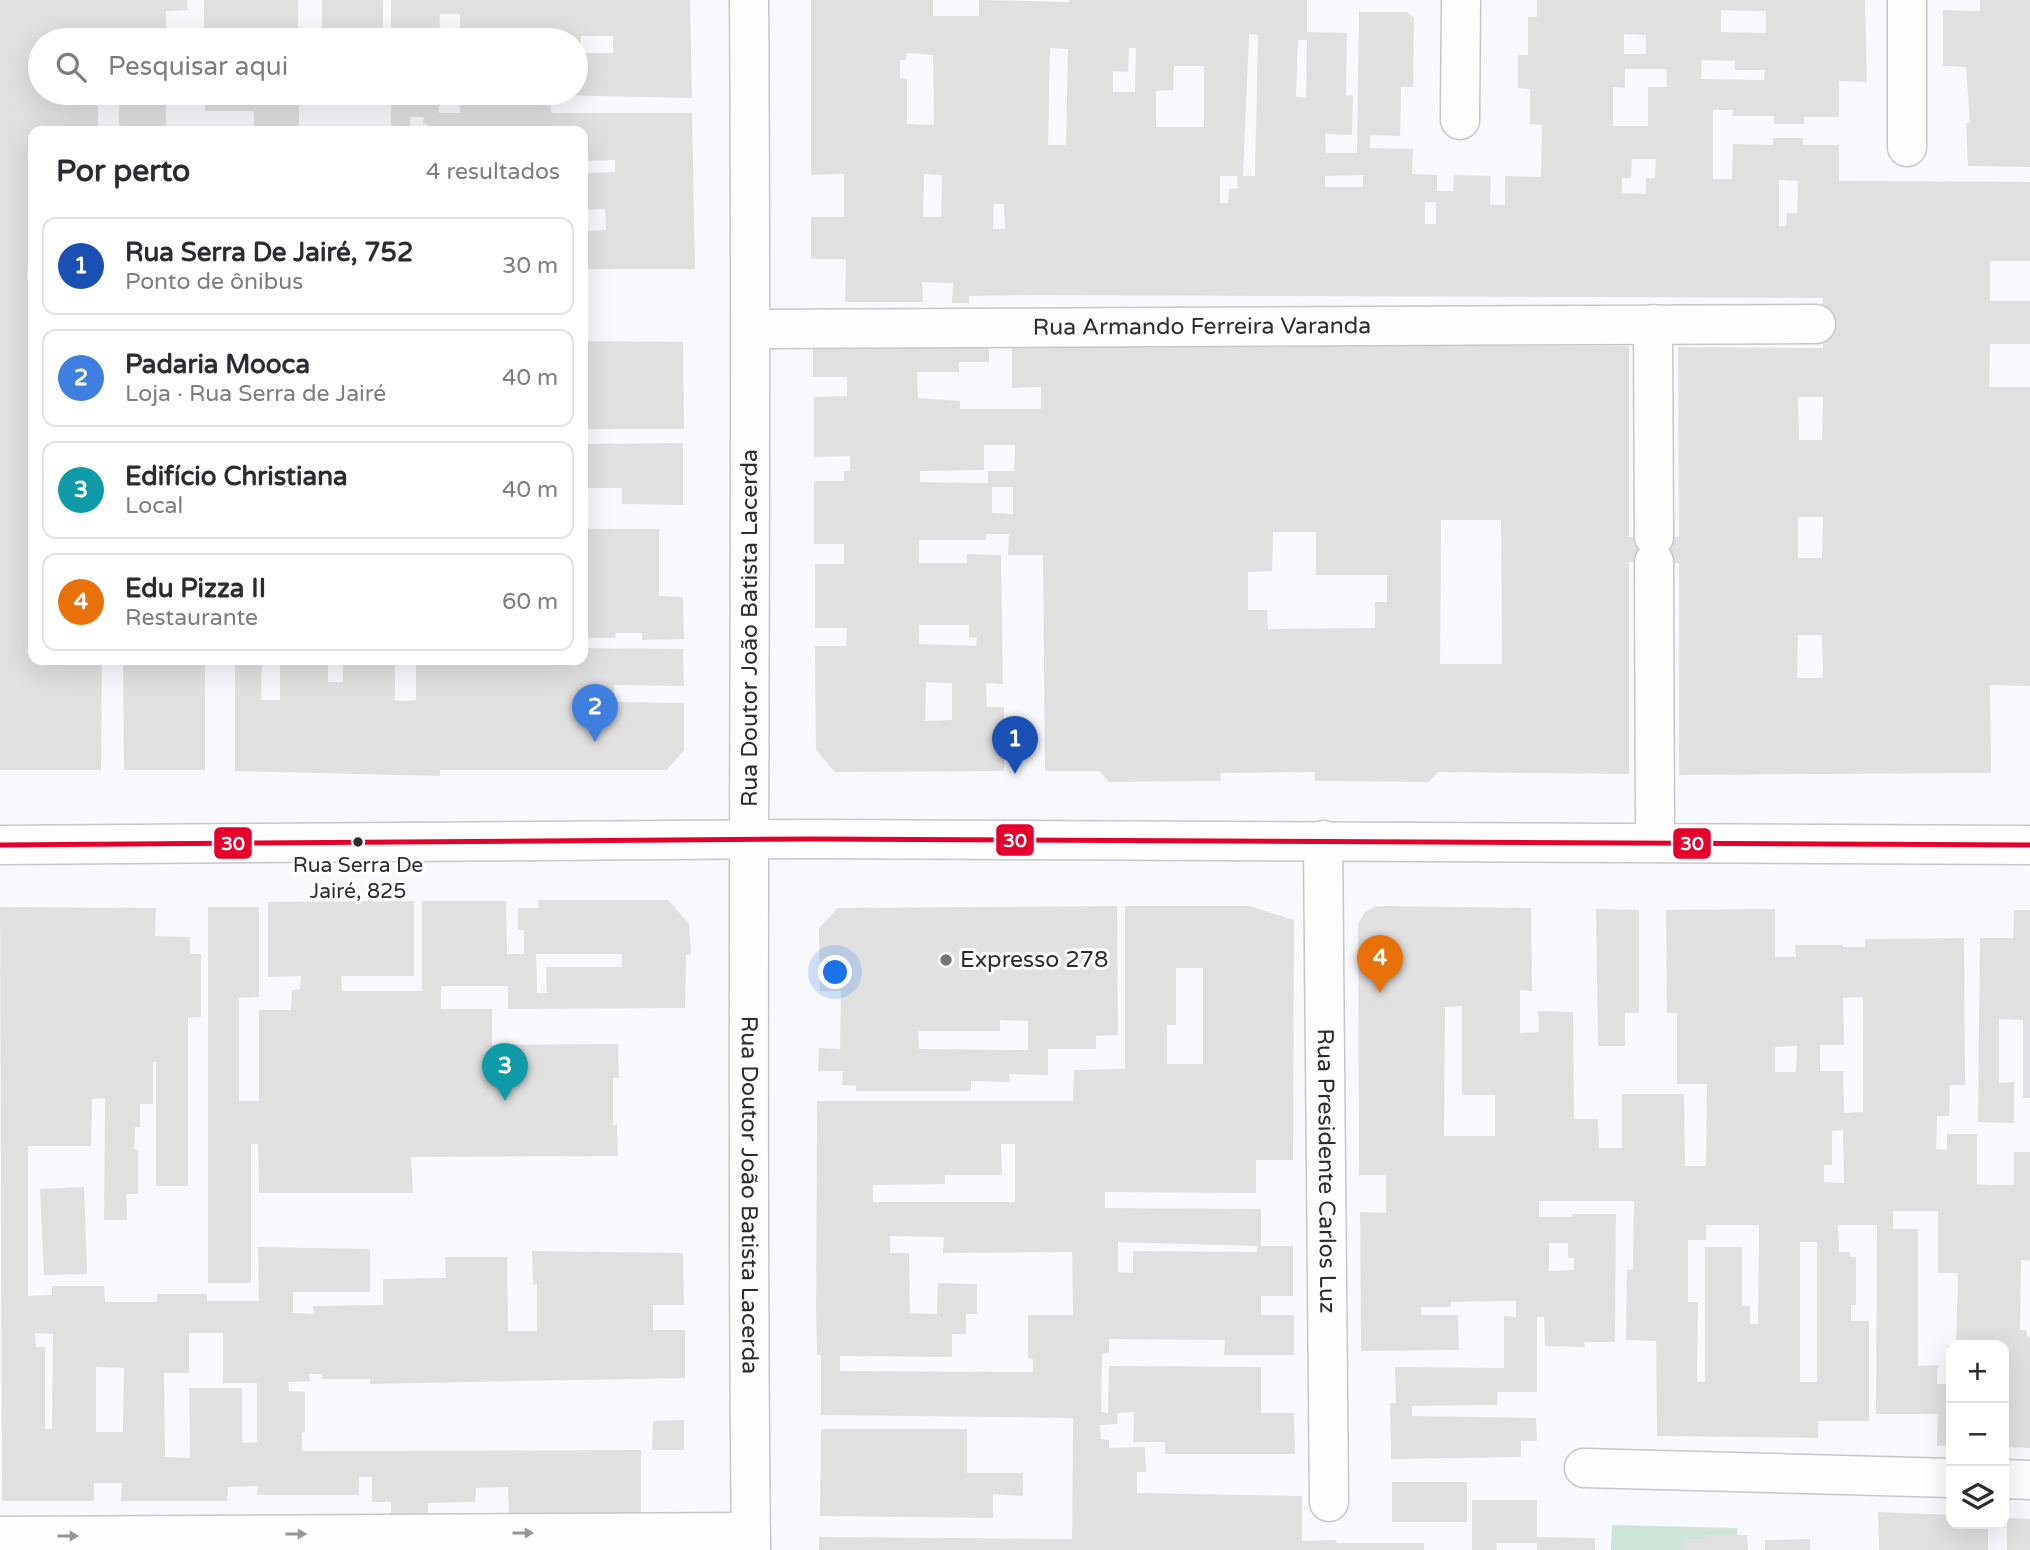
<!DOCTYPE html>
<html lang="pt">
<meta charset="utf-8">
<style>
:root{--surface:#fff;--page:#f2f2f3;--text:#2b2b33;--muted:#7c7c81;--line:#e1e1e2;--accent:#db2777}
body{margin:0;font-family:"Varela Round",sans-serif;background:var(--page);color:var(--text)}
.controls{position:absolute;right:21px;bottom:21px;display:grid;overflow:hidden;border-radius:14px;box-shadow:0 7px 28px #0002}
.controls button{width:63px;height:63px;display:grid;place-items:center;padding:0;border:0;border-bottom:2px solid var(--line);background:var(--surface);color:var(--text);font:35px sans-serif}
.you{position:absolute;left:836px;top:973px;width:24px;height:24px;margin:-18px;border:5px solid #fff;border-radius:50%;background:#1a73e8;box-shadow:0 0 0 10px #1a73e833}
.badge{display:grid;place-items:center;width:46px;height:46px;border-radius:50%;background:var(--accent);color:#fff;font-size:23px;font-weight:700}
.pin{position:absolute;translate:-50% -58px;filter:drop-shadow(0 2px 4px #0008)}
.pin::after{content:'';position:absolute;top:37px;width:24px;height:21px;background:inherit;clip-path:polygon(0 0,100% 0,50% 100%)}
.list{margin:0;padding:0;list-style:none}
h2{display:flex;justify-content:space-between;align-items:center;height:91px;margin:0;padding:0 28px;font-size:30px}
h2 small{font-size:23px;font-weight:400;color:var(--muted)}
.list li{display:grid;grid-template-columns:46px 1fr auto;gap:21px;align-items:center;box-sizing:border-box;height:98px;margin:0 14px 14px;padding:0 14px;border:2px solid var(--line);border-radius:14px}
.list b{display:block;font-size:26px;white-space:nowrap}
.list p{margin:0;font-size:23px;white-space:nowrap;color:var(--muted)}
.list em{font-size:23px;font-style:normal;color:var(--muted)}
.icon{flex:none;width:38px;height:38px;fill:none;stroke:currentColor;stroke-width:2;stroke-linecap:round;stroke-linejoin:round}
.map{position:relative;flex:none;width:2030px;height:1550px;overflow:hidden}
.search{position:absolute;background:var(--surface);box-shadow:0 7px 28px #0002;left:28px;top:28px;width:560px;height:77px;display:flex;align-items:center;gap:18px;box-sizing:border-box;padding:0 24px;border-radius:38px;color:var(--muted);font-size:26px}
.panel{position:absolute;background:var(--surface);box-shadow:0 7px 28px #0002;left:28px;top:126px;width:560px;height:539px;border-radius:14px}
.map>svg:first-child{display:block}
.green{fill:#cee4d8}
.building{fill:#e1e0e0;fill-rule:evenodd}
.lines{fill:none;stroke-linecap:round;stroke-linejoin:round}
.street-casing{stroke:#c6c7ca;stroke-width:41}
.secondary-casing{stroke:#c6c7ca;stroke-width:41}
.street{stroke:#fefeff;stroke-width:38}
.secondary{stroke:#fefeff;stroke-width:38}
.bus-1-casing{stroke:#fff;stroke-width:10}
.bus-1{stroke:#e4002b;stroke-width:5}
.oneway{fill:#959698}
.bus-dot{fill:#2c2d31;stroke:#fff;stroke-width:2.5}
.poi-dot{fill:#737478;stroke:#fff;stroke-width:2.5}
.labels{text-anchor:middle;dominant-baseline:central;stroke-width:6;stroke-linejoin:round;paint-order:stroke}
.bus-label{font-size:21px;fill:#2c2d31;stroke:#fff}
.street-label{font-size:23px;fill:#2c2d31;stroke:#fff}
.poi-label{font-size:23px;fill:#2c2d31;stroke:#fff;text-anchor:start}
.line-badge{stroke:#fff;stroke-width:2.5}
.badge-label{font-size:19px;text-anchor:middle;font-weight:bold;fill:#fff}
</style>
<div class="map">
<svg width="2030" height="1550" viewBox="0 0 2030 1550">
<rect width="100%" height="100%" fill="#f8f9fc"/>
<!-- green -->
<polygon class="green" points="1612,1525 1737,1528 1737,1550 1611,1550"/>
<!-- building -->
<g class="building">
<polygon points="0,0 187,0 188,10 166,11 166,40 40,40 40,93 166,93 166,131 119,131 119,98 98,99 98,129 33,131 33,264 28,264 27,278 33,278 33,660 102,660 101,770 0,770"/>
<rect x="204" y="0" width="94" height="40"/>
<rect x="322" y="0" width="61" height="40"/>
<path d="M391 0H690L692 98 550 95 551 113H692L695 269H583V231L606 230 605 209 583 210V173L615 172V160L583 161V131H428L427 124H423L424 117H410V131H254V111H205V93H299V129L391 128V93H439V113H460V93H576V40H460V14H440L439 40H391ZM581 36H613V53H581Z"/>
<path d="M811 0H933V16H979V0L1069 2V0H1307V32L1347 33 1346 96 1353 95 1352 135 1325 134 1326 153H1357L1359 12H1407L1414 18 1413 87H1401L1400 136 1370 135V148L1413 149 1412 174 1437 175V191H1453L1454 175 1491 176 1490 205H1505V176L1541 177 1542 125 1530 124V89L1518 88V55H1528V17H1537V0H1865L1867 82 1839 81V117H1804V124H1774V116H1732L1733 110H1713V179H1732L1733 144 1773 145V138H1803V145H1839V181L2030 182V261H1990V301H2030V344H1990L1989 387H2030V686L1990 685 1991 773 1679 775V563L1629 562V774L1438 772 1429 782 1315 781V772L1220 773 1221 781 1109 782 1099 771H1045L1043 555H1008L1009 534H986V540H919V563H967V554L1001 555 1003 684 986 683 987 707H1004V771L835 772 816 750 815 646H846L847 628H815V564H844V544H814V481H844V471H850V456L814 457V397L847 396V377H813V345H989V362H959V372H917L918 398 960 401V409H1041V387L1012 388V345L1629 346V537H1679L1678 347 1823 348V298L1039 295 969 296V303H952L953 283 922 282 923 302H845L846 259H811V217H844V174L811 175ZM1721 10 1766 11V33L1721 32ZM1249 34 1258 35 1255 176H1243ZM1624 34 1646 35V54H1624ZM1298 40H1307L1306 98 1296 97ZM1050 48 1068 49 1066 145H1048ZM1129 48H1136L1135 92H1113V71L1128 72ZM906 53 933 55 934 125 907 124V79L900 78V60H906ZM1702 60 1735 61V70H1765L1764 80 1701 79ZM1174 66H1204V127H1156V91L1173 90ZM1625 69H1666L1667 87H1648V126H1613V87L1625 88ZM1632 159H1656L1655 178H1646V194L1622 193V178H1631ZM924 174 942 175 941 217H923ZM1363 175V187H1325V176ZM1220 176H1237L1238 188 1229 189 1228 203H1220ZM1779 180 1798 181 1797 213H1787L1786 226H1779ZM1425 202H1436V224H1425ZM994 204H1004L1005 229H993ZM1798 397H1823L1822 440H1799ZM984 445H1015L1014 471H988V483L920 482V471L984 470ZM992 487H1013V514L992 513ZM1798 517H1823L1822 558H1798ZM1441 520H1501L1502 664H1440ZM1273 532H1316V575H1387V602H1375V628L1268 629 1267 610H1248V572L1272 571ZM919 625H969V637L977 638 976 646 919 644ZM1798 635H1822L1823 678H1797ZM926 682 952 683V720L925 721Z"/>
<polygon points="1980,0 2030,0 2030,167 1968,166 1966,123 1970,123 1966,67 1943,66 1943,10 1980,11"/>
<rect x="322" y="93" width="61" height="7"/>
<polygon points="583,341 683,342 684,429 583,429"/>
<polygon points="683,443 683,505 622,504 622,488 583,488 583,444"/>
<polygon points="583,529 659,529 659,596 683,597 684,639 642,640 642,633 615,633 616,638 583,638"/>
<polygon points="583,648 683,649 684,686 614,685 615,702 684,703 684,750 667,770 440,770 440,776 235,771 235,660 262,660 261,700 280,700 280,660 328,660 328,682 343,682 343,660 395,660 395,700 403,701 416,700 416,660 583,660"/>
<polygon points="123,660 205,660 205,770 124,770"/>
<path d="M538 900H668L689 924 691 954 686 955 685 1008 508 1009V986H441V1009H492V1045L618 1044 619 1078H613V1125L617 1124 618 1156 411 1157 413 1193H259L258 1144H251V1283H208V907H259V997L239 998V1101H259V1010H291L292 990 300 989 301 976 268 977V902L414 901V976H341L342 991H422V901H506L507 954H524V930H518V908H539ZM536 954H622V967H546L547 993H537Z"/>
<path d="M1117 906 1118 1035 1096 1036V1049H1048V1075L1009 1074 1010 1082 971 1081V1091H856V1086L842 1085 843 1071H818L819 1048 840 1049 841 991H820L819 928 838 908ZM1000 1020 1028 1021V1050L919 1049 918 1031H1000Z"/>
<path d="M1125 906H1249L1294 920 1293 1160H1256V1193L1105 1192V1208L1261 1209V1246H1293V1296H1261V1315H1294V1355H1224L1225 1340 1109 1339V1353L1102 1354 1101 1412 1108 1413 1109 1366 1261 1367V1413H1294L1295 1454H1165V1442H1133L1134 1412 1118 1413 1117 1424 1100 1425 1101 1439 1109 1440V1448L1145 1447 1146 1472H1137V1493L1302 1496V1541L1336 1540 1337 1543H1424V1550H819V1537L1072 1539 1073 1418 821 1415V1355H817L816 1313 817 1101H1073L1074 1070 1125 1069ZM1176 968H1203V1064H1167V1025H1176ZM1001 1144H1015V1202H873V1185L945 1184V1175H1002ZM890 1236 944 1237 943 1253 1072 1252 1073 1315H1028V1358L1033 1359V1372L840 1371V1356L952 1357V1334H966V1314H977V1284L938 1283 937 1314 910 1313 909 1253H890ZM1118 1242 1257 1246V1252L1133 1251V1273L1118 1272Z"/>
<path d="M1385 906 1531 908 1532 991 1520 990V1033L1539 1032 1538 1011 1573 1012 1574 1119H1598L1599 1148H1622V1094H1684L1685 1166H1706L1707 1084H1677V1013H1667L1666 910 1775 909V957H1796L1795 945H1843V947H1865V939L1964 938 1965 1085H1950L1949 1116H1937L1936 1149 1947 1150V1134H1977V1184L1988 1185H2014V1152H2030V1261L2021 1260 2020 1330H2026L2027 1337H2030V1448L2004 1447V1345H1956L1958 1273H1938V1211H1893V1229H1918V1366L1938 1365 1937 1384H1947V1345H1951V1446H1937L1938 1414H1876L1877 1225H1838L1839 1252H1850V1257H1856V1305H1851V1321H1869V1421H1818V1438L1657 1436 1656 1341 1626 1340 1627 1270 1633 1269 1634 1201H1539V1217H1572V1214H1616L1615 1342H1584L1585 1347 1545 1346 1544 1317H1537V1392H1498L1497 1405 1412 1406V1416L1536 1418 1537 1441H1521V1457L1391 1459 1390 1403H1396L1395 1367 1504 1368V1316L1516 1317V1301L1451 1302V1307H1421V1315H1458L1459 1350 1361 1351 1360 1212 1386 1213V1175H1359L1358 924 1364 913 1374 907ZM1863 997V1112L1844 1113 1843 1071H1820V1045H1844L1843 998ZM1462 1006V1095H1495V1136H1444L1445 1007ZM1797 1046 1796 1072H1775V1047ZM1843 1130 1844 1183 1824 1182V1165H1832V1131ZM1706 1225H1759L1758 1324H1750V1306H1742V1247H1705V1382H1697L1698 1302H1688V1240H1706ZM1800 1242H1817V1382H1800ZM1549 1243H1568V1258H1574V1270L1549 1271Z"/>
<path d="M0 907 156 908 155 936 190 937V954H201V1017L188 1018V1186H156V1062H153V1104H140V1127H135L134 1149 138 1150V1194H126L127 1220H104L105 1098 92 1099 91 1146H28V1296L52 1295V1286H104L105 1302H157V1294H207V1301H259L258 1247 370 1249V1292H293V1313L314 1314 313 1306 383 1305V1279L446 1278 445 1257H507L508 1331H537V1284L533 1285 532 1251 683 1253 684 1305H653V1330H685V1378L370 1384V1379H322V1374H309L310 1381 288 1382 289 1391 305 1392V1432L302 1433V1451L641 1450V1516L509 1518 508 1487 476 1488 475 1502 428 1503V1518L391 1519V1502H372V1477H359V1495H257L258 1486 228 1487 227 1501H121L122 1483H94V1501H2ZM35 1333 53 1334 52 1429H45V1347H36ZM189 1333H223V1383H257V1442L242 1443V1388H189L190 1458 165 1457 164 1373H189ZM96 1367 124 1368 123 1432H96Z"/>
<polygon points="1596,909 1639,910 1639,1013 1625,1013 1625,1046 1598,1046"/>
<polygon points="2014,910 2030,910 2030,1098 2023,1098 2023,1020 1999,1019 1999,1083 2014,1082 2014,1123 1978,1122 1980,938 2013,938"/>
<polygon points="84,1187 87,1274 44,1275 40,1189"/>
<polygon points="684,1420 684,1450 652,1450 653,1421"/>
<polygon points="821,1429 967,1429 967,1473 1023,1473 1023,1496 993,1494 993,1518 820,1516"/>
<rect x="1392" y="1482" width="75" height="40"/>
<polygon points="1472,1500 1537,1500 1537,1537 1595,1538 1595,1550 1537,1550 1537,1543 1496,1543 1497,1550 1472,1550"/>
<polygon points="1878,1512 1951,1515 1951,1524 1988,1524 1988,1550 1879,1550"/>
<polygon points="2007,1518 2030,1519 2030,1550 2007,1550"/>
<polygon points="1707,1535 1747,1535 1748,1550 1684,1550 1684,1539 1706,1539"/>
<polygon points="1810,1539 1810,1550 1765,1550 1765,1540"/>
</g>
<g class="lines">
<defs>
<g id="street">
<path id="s1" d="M749 0C753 517 745 1033 751 1550"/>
<polyline points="1907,0 1907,147"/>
<polyline points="1460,120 1461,0"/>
<polyline points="1653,324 1654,537"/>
<path id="s2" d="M752 329 1816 324"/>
<polyline points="1654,562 1655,841"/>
<path id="s3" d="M1323 840 1329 1502"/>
<polyline points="1584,1468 1951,1478"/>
<polyline points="2004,1479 2030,1480"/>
<polyline points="0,1536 750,1532"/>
</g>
<polyline id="secondary" points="0,845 812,839 2030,845"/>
</defs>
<!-- street casing -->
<use href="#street" class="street-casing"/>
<!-- secondary casing -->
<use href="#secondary" class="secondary-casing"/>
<!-- street -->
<use href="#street" class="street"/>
<!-- secondary -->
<use href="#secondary" class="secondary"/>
<defs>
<polyline id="bus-1" points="0,845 812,839 2030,845"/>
</defs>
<!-- bus-1 casing -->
<use href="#bus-1" class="bus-1-casing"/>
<!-- bus-1 -->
<use href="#bus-1" class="bus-1"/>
</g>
<!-- one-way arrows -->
<defs><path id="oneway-solid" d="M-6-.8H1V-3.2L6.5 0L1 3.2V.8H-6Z" transform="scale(1.75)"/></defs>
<g class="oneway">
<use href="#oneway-solid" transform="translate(523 1533)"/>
<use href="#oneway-solid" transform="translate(296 1534)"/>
<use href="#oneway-solid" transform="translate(68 1536)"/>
</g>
<!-- markers -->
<circle class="bus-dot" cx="358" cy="842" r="6"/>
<circle class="poi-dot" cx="946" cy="960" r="7"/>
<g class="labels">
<!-- bus labels -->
<g class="bus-label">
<text x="358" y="865">Rua Serra De<tspan x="358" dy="26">Jairé, 825</tspan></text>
</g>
<!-- street labels -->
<g class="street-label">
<text stroke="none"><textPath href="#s2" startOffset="450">Rua Armando Ferreira Varanda</textPath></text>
<text transform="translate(750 628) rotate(-90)">Rua Doutor João Batista Lacerda</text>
<text stroke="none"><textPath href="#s3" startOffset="331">Rua Presidente Carlos Luz</textPath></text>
<text stroke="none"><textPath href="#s1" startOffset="1195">Rua Doutor João Batista Lacerda</textPath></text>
</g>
<!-- poi labels -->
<g class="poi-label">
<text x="960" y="960">Expresso 278</text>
</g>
</g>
<g class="line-badge">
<rect x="995" y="823" width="40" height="34" rx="7" fill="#e4002b"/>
<rect x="213" y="826" width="40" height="34" rx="7" fill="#e4002b"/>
<rect x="1672" y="827" width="40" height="33" rx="7" fill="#e4002b"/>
</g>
<g class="badge-label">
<text x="1015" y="847">30</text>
<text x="233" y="850">30</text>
<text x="1692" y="850">30</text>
</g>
</svg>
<div class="controls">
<button>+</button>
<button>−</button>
<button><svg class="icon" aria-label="layers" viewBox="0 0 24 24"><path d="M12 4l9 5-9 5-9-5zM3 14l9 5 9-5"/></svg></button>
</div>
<div class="you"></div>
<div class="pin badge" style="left:1015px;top:774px;background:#1a4fb4">1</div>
<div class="pin badge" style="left:595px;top:742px;background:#3f7fe0">2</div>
<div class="pin badge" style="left:505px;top:1101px;background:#0f9aa8">3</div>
<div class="pin badge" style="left:1380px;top:993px;background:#e8710a">4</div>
<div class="search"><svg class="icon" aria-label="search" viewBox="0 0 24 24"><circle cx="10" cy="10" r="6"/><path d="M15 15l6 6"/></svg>Pesquisar aqui</div>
<section class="panel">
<h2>Por perto<small>4 resultados</small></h2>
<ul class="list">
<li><span class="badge" style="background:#1a4fb4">1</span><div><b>Rua Serra De Jairé, 752</b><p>Ponto de ônibus</p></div><em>30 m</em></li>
<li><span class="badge" style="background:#3f7fe0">2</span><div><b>Padaria Mooca</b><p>Loja · Rua Serra de Jairé</p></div><em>40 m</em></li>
<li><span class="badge" style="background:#0f9aa8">3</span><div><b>Edifício Christiana</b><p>Local</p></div><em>40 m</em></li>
<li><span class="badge" style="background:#e8710a">4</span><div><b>Edu Pizza II</b><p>Restaurante</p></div><em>60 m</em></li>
</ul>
</section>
</div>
